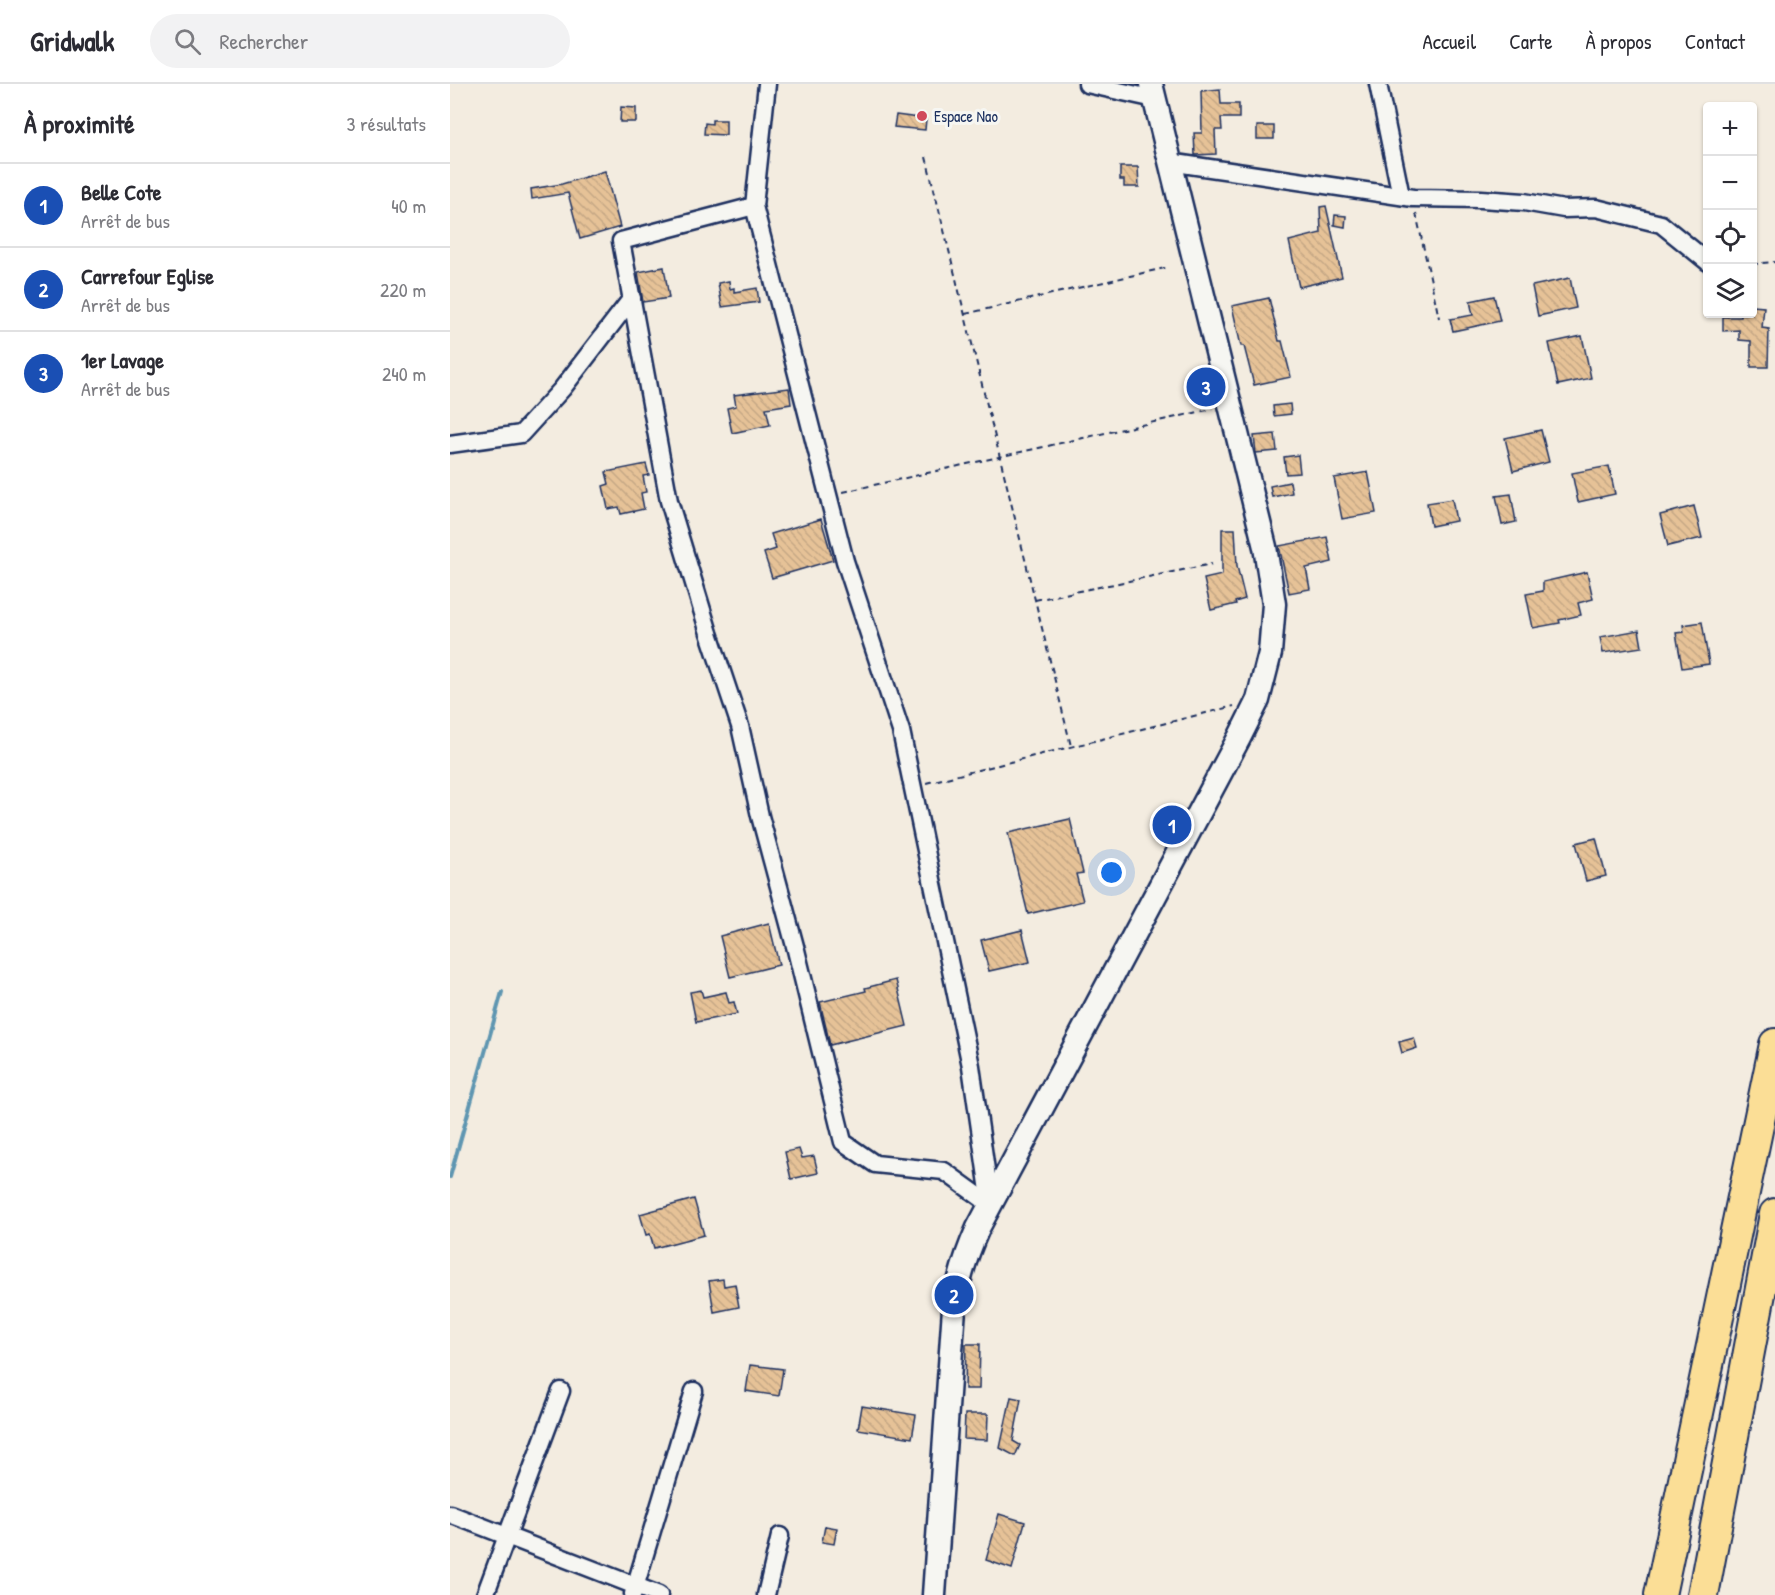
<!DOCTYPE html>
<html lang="fr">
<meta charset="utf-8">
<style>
:root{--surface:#fff;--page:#f2f2f3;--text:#2b2b33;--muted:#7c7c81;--line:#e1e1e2;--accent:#ea580c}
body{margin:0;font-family:"Patrick Hand",sans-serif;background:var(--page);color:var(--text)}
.controls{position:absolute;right:18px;top:18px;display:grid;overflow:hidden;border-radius:6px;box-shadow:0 2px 4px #0004}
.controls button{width:54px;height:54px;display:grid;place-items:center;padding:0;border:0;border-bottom:2px solid var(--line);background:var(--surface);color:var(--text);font:30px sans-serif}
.you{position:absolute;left:662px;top:789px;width:21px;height:21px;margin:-15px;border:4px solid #fff;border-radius:50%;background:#1a73e8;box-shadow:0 0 0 9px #1a73e833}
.badge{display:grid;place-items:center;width:39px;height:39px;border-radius:50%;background:var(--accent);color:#fff;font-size:20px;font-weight:700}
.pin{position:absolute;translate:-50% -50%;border:3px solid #fff;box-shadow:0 2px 6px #0006}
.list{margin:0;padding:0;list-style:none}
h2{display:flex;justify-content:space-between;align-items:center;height:78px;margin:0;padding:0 24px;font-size:26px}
h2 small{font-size:20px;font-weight:400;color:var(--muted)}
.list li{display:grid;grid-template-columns:39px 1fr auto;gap:18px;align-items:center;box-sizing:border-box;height:84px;padding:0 24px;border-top:2px solid var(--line)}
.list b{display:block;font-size:22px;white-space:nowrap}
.list p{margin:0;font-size:20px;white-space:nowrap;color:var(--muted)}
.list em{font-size:20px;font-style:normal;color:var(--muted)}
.icon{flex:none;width:33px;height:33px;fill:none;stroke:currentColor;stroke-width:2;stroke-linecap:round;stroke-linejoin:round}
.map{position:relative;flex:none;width:1325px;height:1511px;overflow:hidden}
header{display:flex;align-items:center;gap:36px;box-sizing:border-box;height:84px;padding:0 30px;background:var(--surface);border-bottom:2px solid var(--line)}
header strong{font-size:28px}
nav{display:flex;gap:33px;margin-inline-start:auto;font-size:21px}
.search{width:420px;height:54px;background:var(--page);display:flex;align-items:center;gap:15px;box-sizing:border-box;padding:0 21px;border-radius:33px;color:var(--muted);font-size:22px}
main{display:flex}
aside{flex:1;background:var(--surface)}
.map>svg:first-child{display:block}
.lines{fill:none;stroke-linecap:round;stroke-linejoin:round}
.stream{stroke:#5f96b1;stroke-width:4}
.building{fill:url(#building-back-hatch);stroke:#1b2f5e;stroke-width:1.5}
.street-casing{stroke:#1b2f5e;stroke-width:21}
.secondary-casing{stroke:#1b2f5e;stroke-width:27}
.highway-casing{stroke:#1b2f5e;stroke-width:34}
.path{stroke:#1b2f5e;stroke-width:2;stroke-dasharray:6 4.5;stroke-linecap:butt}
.street{stroke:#f6f6f2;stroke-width:16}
.secondary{stroke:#f6f6f2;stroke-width:22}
.highway{stroke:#fbde96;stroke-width:30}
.poi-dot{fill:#d1495b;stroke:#f6f6f2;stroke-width:2}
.labels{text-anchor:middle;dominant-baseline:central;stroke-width:6;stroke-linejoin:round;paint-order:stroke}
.poi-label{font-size:16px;fill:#1b2f5e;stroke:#f6f6f2;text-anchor:start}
</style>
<header>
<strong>Gridwalk</strong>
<div class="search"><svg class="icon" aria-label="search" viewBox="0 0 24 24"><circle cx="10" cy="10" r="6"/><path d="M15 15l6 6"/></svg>Rechercher</div>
<nav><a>Accueil</a><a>Carte</a><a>À propos</a><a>Contact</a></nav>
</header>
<main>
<aside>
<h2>À proximité<small>3 résultats</small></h2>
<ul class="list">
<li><span class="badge" style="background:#1a4fb4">1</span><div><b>Belle Cote</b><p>Arrêt de bus</p></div><em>40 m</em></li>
<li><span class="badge" style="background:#1a4fb4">2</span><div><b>Carrefour Eglise</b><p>Arrêt de bus</p></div><em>220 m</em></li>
<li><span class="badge" style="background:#1a4fb4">3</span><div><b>1er Lavage</b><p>Arrêt de bus</p></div><em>240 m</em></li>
</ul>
</aside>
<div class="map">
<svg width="1325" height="1511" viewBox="0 0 1325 1511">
<defs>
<pattern id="building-back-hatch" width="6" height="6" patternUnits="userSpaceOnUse" patternTransform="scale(1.5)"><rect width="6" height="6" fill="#e6c297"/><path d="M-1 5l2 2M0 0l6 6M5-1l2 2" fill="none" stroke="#c5a785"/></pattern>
</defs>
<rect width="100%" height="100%" fill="#f3ece0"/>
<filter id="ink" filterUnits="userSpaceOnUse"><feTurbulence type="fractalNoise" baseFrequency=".0167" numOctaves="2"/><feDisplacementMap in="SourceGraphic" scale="12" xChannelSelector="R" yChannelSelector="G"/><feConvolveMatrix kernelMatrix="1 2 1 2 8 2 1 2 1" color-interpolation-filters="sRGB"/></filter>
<g filter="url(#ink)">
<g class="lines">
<!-- stream -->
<polyline class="stream" points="0,1093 52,908"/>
</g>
<!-- building -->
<g class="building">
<polygon points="770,5 771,20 789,20 789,34 771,34 772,46 765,46 766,70 745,71 744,49 752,49 751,7"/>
<polygon points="171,23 186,24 186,38 170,38"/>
<polygon points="446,31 476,35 475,46 444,43"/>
<polygon points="262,36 276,36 276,51 254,50 255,39 262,40"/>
<rect x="807" y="42" width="17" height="13"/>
<polygon points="670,83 688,83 689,103 674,103 674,96 670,96"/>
<polygon points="155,87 170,143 130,155 118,109 82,115 81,105 112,100"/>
<polygon points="876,122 892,193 849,203 839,157 871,149 870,123"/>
<polygon points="885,131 896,132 895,143 884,141"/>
<polygon points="214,183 219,214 193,218 188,188"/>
<polygon points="1120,194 1126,224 1088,232 1082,202"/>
<polygon points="279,197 280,205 284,204 284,208 307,204 309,218 272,223 268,199"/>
<polygon points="1044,212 1050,237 1003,247 1000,235 1023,231 1020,217"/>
<polygon points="819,214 829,257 832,257 841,293 804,301 794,262 791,262 782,222"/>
<polygon points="1302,222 1314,223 1312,244 1319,245 1318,283 1301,283 1301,257 1289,256 1289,246 1273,247 1273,233 1291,233 1291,230 1302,230"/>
<polygon points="1132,252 1141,294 1108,301 1099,259"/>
<polygon points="339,304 341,320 316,324 320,341 282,349 277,324 286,322 284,311"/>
<polygon points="840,320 841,330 824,332 823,322"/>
<polygon points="1091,346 1099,378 1063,387 1055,354"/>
<polygon points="825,350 827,367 806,369 804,352"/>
<polygon points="848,371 850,389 836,390 834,373"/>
<polygon points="196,380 199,391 193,392 196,408 191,409 194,425 171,430 169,423 158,425 153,402 159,400 156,388"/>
<polygon points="1159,382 1165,410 1128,418 1122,389"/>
<polygon points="918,388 926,429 892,435 884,394"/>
<polygon points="840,398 842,409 822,413 820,402"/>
<polygon points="1061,410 1066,438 1052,441 1046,412"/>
<polygon points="1002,415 1006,437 981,442 977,419"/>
<polygon points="1244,422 1252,454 1218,462 1210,431"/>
<polygon points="371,435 383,476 322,494 314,469 326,465 321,450"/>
<polygon points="772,445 785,445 787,482 795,515 785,518 786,520 761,526 754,495 772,491"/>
<polygon points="877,453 882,478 856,484 860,505 839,509 829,462"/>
<polygon points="1137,488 1143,515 1128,519 1131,531 1109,536 1110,539 1083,544 1076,510 1093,507 1093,498"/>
<polygon points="1252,538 1259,580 1232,584 1226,549 1234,548 1233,541"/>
<polygon points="1189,546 1192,563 1153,569 1150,553"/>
<polygon points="620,735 633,789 626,790 633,817 578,830 558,749"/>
<polygon points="1146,754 1156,792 1136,797 1126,759"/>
<polygon points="319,839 329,881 280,893 270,852"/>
<polygon points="572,846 580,878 539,887 531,856"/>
<polygon points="446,896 457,942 380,961 370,918 416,907 415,904"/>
<polygon points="251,906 253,913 276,908 279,919 284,918 287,930 246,938 240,908"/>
<polygon points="964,954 967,964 952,969 949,958"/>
<polygon points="349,1065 352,1074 364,1072 368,1089 341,1095 335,1068"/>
<polygon points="244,1115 254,1151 204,1164 200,1150 196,1151 190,1130"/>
<polygon points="273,1195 274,1202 285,1200 289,1223 264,1228 259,1197"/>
<polygon points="516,1260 530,1260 529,1305 515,1305"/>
<polygon points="300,1281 333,1285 329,1312 296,1307"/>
<polygon points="561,1313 571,1315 563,1357 570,1361 565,1372 550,1364"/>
<polygon points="412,1322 466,1331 462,1354 408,1345"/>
<polygon points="515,1330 538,1330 537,1356 514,1355"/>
<polygon points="549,1430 575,1438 562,1485 536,1476"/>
<polygon points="375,1442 387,1444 384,1460 372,1458"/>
</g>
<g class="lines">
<defs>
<g id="street">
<polyline points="317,0 304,122 395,477 451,647 521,982 541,1121"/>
<polyline points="637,0 705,15"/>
<polyline points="928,0 951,112"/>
<polyline points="719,78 963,114 1031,115 1074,118 1114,125 1146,124 1211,140 1258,178"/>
<polyline points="304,122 171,157 219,417 259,549 290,642 310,732 346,866 393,1058 425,1080 494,1087 541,1121"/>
<polyline points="0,360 71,350 112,305 182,214"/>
<polyline points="0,1430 209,1511"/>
<polyline points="183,1510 244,1307"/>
<polyline points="35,1511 111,1307"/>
<polyline points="316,1511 330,1452"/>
</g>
<path id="secondary" d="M484 1511 504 1224C508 1195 516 1171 528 1144L789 654 808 616 820 569 824 520 815 463 701 0"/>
<g id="highway">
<polyline points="1210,1511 1325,960"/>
<polyline points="1253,1511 1325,1130"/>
</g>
</defs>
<!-- street casing -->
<use href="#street" class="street-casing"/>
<!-- secondary casing -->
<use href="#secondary" class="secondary-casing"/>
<!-- highway casing -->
<use href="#highway" class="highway-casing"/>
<!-- path -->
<g class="path">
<polyline points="476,73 621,662"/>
<polyline points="966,129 989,234"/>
<polyline points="1302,180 1325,178"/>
<polyline points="515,230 719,183"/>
<polyline points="393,408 762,325"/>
<polyline points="585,516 762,480"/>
<polyline points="476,699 784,622"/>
</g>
<!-- street -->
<use href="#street" class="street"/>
<!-- secondary -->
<use href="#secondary" class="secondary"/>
<!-- highway -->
<use href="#highway" class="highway"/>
</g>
</g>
<!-- markers -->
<circle class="poi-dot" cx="472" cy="32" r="6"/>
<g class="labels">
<!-- poi labels -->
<g class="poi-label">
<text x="484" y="32">Espace Nao</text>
</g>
</g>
</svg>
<div class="controls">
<button>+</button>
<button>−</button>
<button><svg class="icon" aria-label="locate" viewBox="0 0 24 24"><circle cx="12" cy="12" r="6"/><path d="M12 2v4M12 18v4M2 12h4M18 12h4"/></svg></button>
<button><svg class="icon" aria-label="layers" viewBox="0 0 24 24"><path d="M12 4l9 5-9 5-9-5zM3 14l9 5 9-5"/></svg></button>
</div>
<div class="you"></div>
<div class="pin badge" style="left:722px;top:741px;background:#1a4fb4">1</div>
<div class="pin badge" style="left:504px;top:1211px;background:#1a4fb4">2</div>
<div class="pin badge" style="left:756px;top:303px;background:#1a4fb4">3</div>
</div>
</main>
